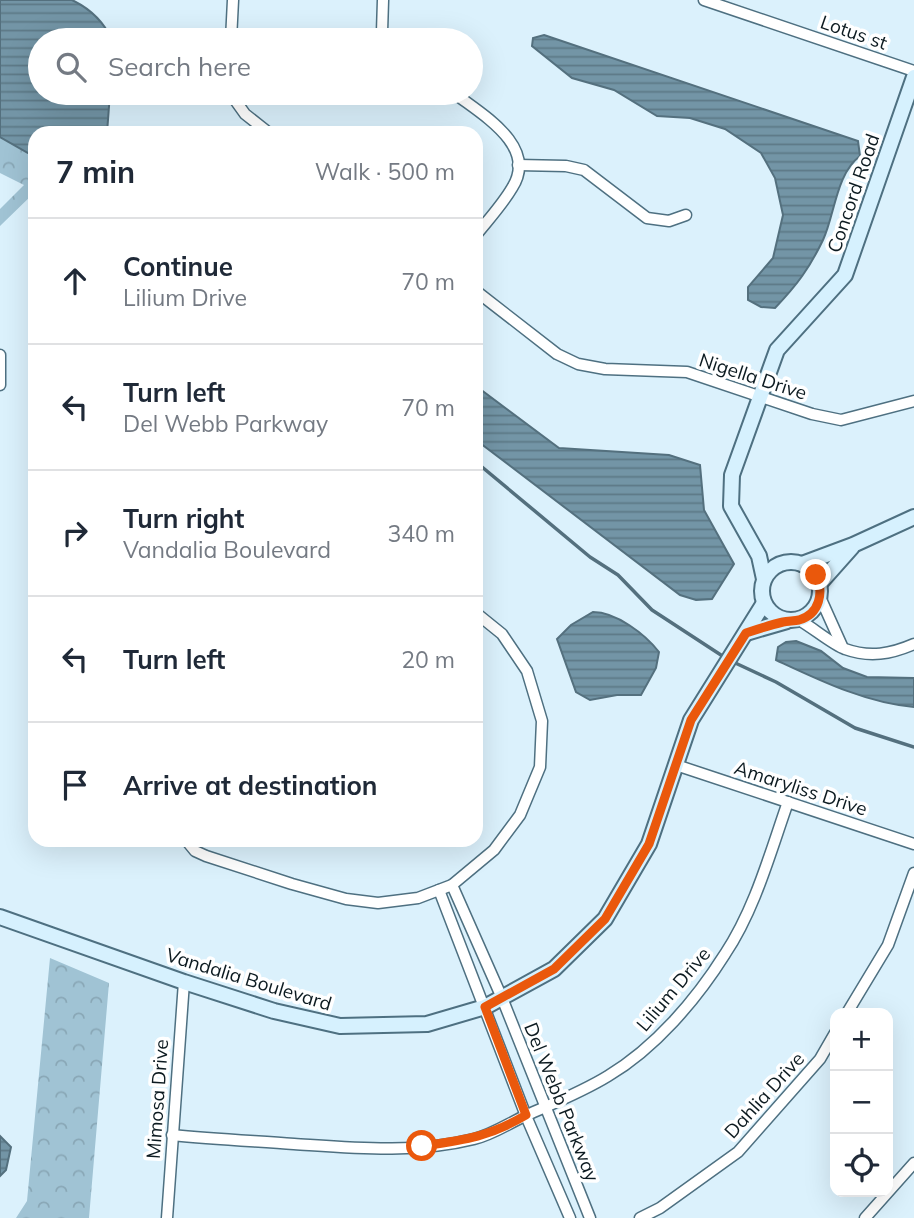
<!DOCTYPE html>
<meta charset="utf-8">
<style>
:root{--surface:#fff;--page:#f2f2f3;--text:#1f2937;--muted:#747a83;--line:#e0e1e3}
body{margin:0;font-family:Mulish,sans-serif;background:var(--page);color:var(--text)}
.controls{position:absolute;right:21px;bottom:21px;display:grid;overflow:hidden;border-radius:14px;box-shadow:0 7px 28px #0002}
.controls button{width:63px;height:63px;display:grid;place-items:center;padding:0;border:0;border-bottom:2px solid var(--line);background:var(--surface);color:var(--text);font:35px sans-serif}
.stop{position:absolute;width:21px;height:21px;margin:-16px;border:5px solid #ea580c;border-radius:50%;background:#fff}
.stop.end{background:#ea580c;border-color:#fff;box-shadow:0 2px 7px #0008}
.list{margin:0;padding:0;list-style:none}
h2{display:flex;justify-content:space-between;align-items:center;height:91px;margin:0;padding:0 28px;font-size:30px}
h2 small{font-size:23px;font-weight:400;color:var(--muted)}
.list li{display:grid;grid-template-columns:46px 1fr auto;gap:21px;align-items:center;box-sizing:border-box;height:126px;padding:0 28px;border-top:2px solid var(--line)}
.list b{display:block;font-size:26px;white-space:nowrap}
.list p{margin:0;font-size:23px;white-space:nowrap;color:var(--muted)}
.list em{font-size:23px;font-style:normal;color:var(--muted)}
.icon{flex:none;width:38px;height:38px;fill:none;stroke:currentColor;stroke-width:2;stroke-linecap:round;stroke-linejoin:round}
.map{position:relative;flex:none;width:914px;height:1218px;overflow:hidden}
.search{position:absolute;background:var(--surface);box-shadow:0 7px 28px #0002;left:28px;top:28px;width:455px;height:77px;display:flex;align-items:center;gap:18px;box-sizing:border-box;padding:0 24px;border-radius:38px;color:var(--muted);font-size:26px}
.panel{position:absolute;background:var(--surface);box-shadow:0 7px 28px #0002;left:28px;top:126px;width:455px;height:721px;border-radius:21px}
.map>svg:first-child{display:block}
.forest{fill:url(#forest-crowns)}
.water{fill:url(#water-rules);stroke:#54707e;stroke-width:2}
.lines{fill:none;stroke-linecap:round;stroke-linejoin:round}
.stream{stroke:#54707e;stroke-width:3.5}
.street-casing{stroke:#4e7081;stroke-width:13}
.secondary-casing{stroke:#4e7081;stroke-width:18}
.street{stroke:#fff;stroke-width:10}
.secondary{stroke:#d6f1fe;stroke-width:14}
.route{stroke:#ea580c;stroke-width:9}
.labels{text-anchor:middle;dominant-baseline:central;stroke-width:7;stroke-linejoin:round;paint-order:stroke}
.street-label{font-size:19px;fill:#0c1a20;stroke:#fff}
</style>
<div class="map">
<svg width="914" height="1218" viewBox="0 0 914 1218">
<defs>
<pattern id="forest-crowns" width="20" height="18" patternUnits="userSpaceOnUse" patternTransform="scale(1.75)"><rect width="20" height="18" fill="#a0c3d4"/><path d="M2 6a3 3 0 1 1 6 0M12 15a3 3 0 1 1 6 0" fill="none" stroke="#89a7b6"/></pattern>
<pattern id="water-rules" width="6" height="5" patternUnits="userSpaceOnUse" patternTransform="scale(1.75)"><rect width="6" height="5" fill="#7395a6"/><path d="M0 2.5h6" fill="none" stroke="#5d7987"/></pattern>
</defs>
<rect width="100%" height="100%" fill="#dbf1fc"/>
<!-- forest -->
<g class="forest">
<polygon points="0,137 35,157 35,192 0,226 0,209 24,185 0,173"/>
<polygon points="50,958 109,983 89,1218 16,1218 27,1201"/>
</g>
<!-- water -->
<g class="water">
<path d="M0 0H72C91 9 104 22 112 40H40V93H110L107 133H35V157L0 137Z"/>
<path d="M544 35 858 141 860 156C836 174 835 214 823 240 809 269 797 285 775 308L761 307 748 300V287L773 258 783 215 775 178 761 153 725 129 690 118 657 116 614 90 572 78 532 46 533 38Z"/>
<polygon points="476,386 559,448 669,455 700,465 704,510 734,564 712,599 696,600 680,595 476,440"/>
<path d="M593 612C616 612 645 634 659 652L656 668 641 695H617L590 700 576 692 557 639 571 625Z"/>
<path d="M796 641 821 651 843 668 867 677 914 678V707C866 703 819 680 776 660L778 647 786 642Z"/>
<polygon points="0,1136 11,1147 6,1170 0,1176"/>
</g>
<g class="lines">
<!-- stream -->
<g class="stream">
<polyline points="476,462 590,557 618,575 652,610 724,657"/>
<polyline points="731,661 776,682 855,728 914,747"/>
</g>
<defs>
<g id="street">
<polyline points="383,0 382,32 389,40"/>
<polyline points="704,0 914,71"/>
<polyline points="231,40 233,0"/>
<polyline points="230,93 245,114 269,133"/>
<path d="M454 93C481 114 539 146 512 188 502 205 488 220 476 235"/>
<polyline points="518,165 566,166 584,170 647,218 669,221 686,215"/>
<polyline points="476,291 557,354 578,364 605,369 687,372 812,414 841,420 914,401"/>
<polyline points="0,355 0,385"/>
<polyline points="820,597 842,646"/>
<path d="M799 620C812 627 833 645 845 649 870 658 891 654 914 644"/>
<polyline points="676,765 914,844"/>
<polyline points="186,840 195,851 206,856 292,884 346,899 378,903 418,898 452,885 494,850 520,815 540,767 542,721 527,671 502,634 476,613"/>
<polyline points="452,885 502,998 590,1218"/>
<polyline points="439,890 526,1116 570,1218"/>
<polyline points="847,1013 888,945 914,873"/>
<path d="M172 1135C213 1139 253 1141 294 1144 354 1148 414 1154 474 1139 494 1134 509 1123 527 1115 554 1103 582 1092 608 1076 655 1048 696 1000 725 954 755 909 770 853 788 802"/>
<polyline points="167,1218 184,982"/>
<polyline points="640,1218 660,1208 738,1152 820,1059 835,1033"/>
<polyline points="865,1218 914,1163"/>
</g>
<g id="secondary">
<circle cx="791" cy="591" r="29"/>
<polyline points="802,564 853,545 914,517"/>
<polyline points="764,579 759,556 731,506 732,475 777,350 845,275 914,77"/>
<polyline points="820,583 852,547"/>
<polyline points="746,633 787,621"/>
<polyline points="0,917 184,982 274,1011 340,1026 427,1024 485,1007 554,969 605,919 649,844 691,720 764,603"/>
</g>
</defs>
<!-- street casing -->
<use href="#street" class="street-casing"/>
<!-- secondary casing -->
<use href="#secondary" class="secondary-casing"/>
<!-- street -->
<use href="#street" class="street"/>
<!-- secondary -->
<use href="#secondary" class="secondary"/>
</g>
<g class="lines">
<!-- route -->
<path class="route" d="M422 1146C464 1140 489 1137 526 1115L485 1007 554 969 605 919 649 844 691 720 746 633C758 629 770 625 783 622 788 621 794 621 799 620 820 614 824 592 816 575"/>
</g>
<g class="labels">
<!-- street labels -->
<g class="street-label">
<text transform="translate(854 32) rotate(19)">Lotus st</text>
<text transform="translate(853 193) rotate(-71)">Concord Road</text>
<text transform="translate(753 376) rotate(18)">Nigella Drive</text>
<text transform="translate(801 788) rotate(18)">Amaryliss Drive</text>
<text transform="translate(249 979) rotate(17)">Vandalia Boulevard</text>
<text transform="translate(673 989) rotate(-50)">Lilium Drive</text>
<text transform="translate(764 1095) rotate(-48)">Dahlia Drive</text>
<text transform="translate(157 1099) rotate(-86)">Mimosa Drive</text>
<text transform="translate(562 1102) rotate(68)">Del Webb Parkway</text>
</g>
</g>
</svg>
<div class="controls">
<button>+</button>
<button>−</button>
<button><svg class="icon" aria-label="locate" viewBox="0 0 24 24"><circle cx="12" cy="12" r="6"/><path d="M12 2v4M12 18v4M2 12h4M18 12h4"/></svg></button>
</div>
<div class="stop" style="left:422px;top:1146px"></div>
<div class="stop end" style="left:816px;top:575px"></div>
<div class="search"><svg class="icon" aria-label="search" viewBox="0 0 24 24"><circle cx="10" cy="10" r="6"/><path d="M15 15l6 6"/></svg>Search here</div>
<section class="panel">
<h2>7 min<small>Walk · 500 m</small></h2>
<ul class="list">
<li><svg class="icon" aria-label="ahead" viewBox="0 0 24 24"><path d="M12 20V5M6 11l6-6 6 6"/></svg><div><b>Continue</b><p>Lilium Drive</p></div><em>70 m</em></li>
<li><svg class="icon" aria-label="left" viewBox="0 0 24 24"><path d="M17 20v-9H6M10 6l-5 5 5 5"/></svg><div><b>Turn left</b><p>Del Webb Parkway</p></div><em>70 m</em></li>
<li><svg class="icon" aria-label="right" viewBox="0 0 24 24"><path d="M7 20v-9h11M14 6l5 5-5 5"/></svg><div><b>Turn right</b><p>Vandalia Boulevard</p></div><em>340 m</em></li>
<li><svg class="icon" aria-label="left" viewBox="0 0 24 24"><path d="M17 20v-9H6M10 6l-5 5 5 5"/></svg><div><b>Turn left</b></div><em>20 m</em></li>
<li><svg class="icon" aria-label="arrive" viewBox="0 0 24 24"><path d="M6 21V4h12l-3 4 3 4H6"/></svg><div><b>Arrive at destination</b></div></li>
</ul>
</section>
</div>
